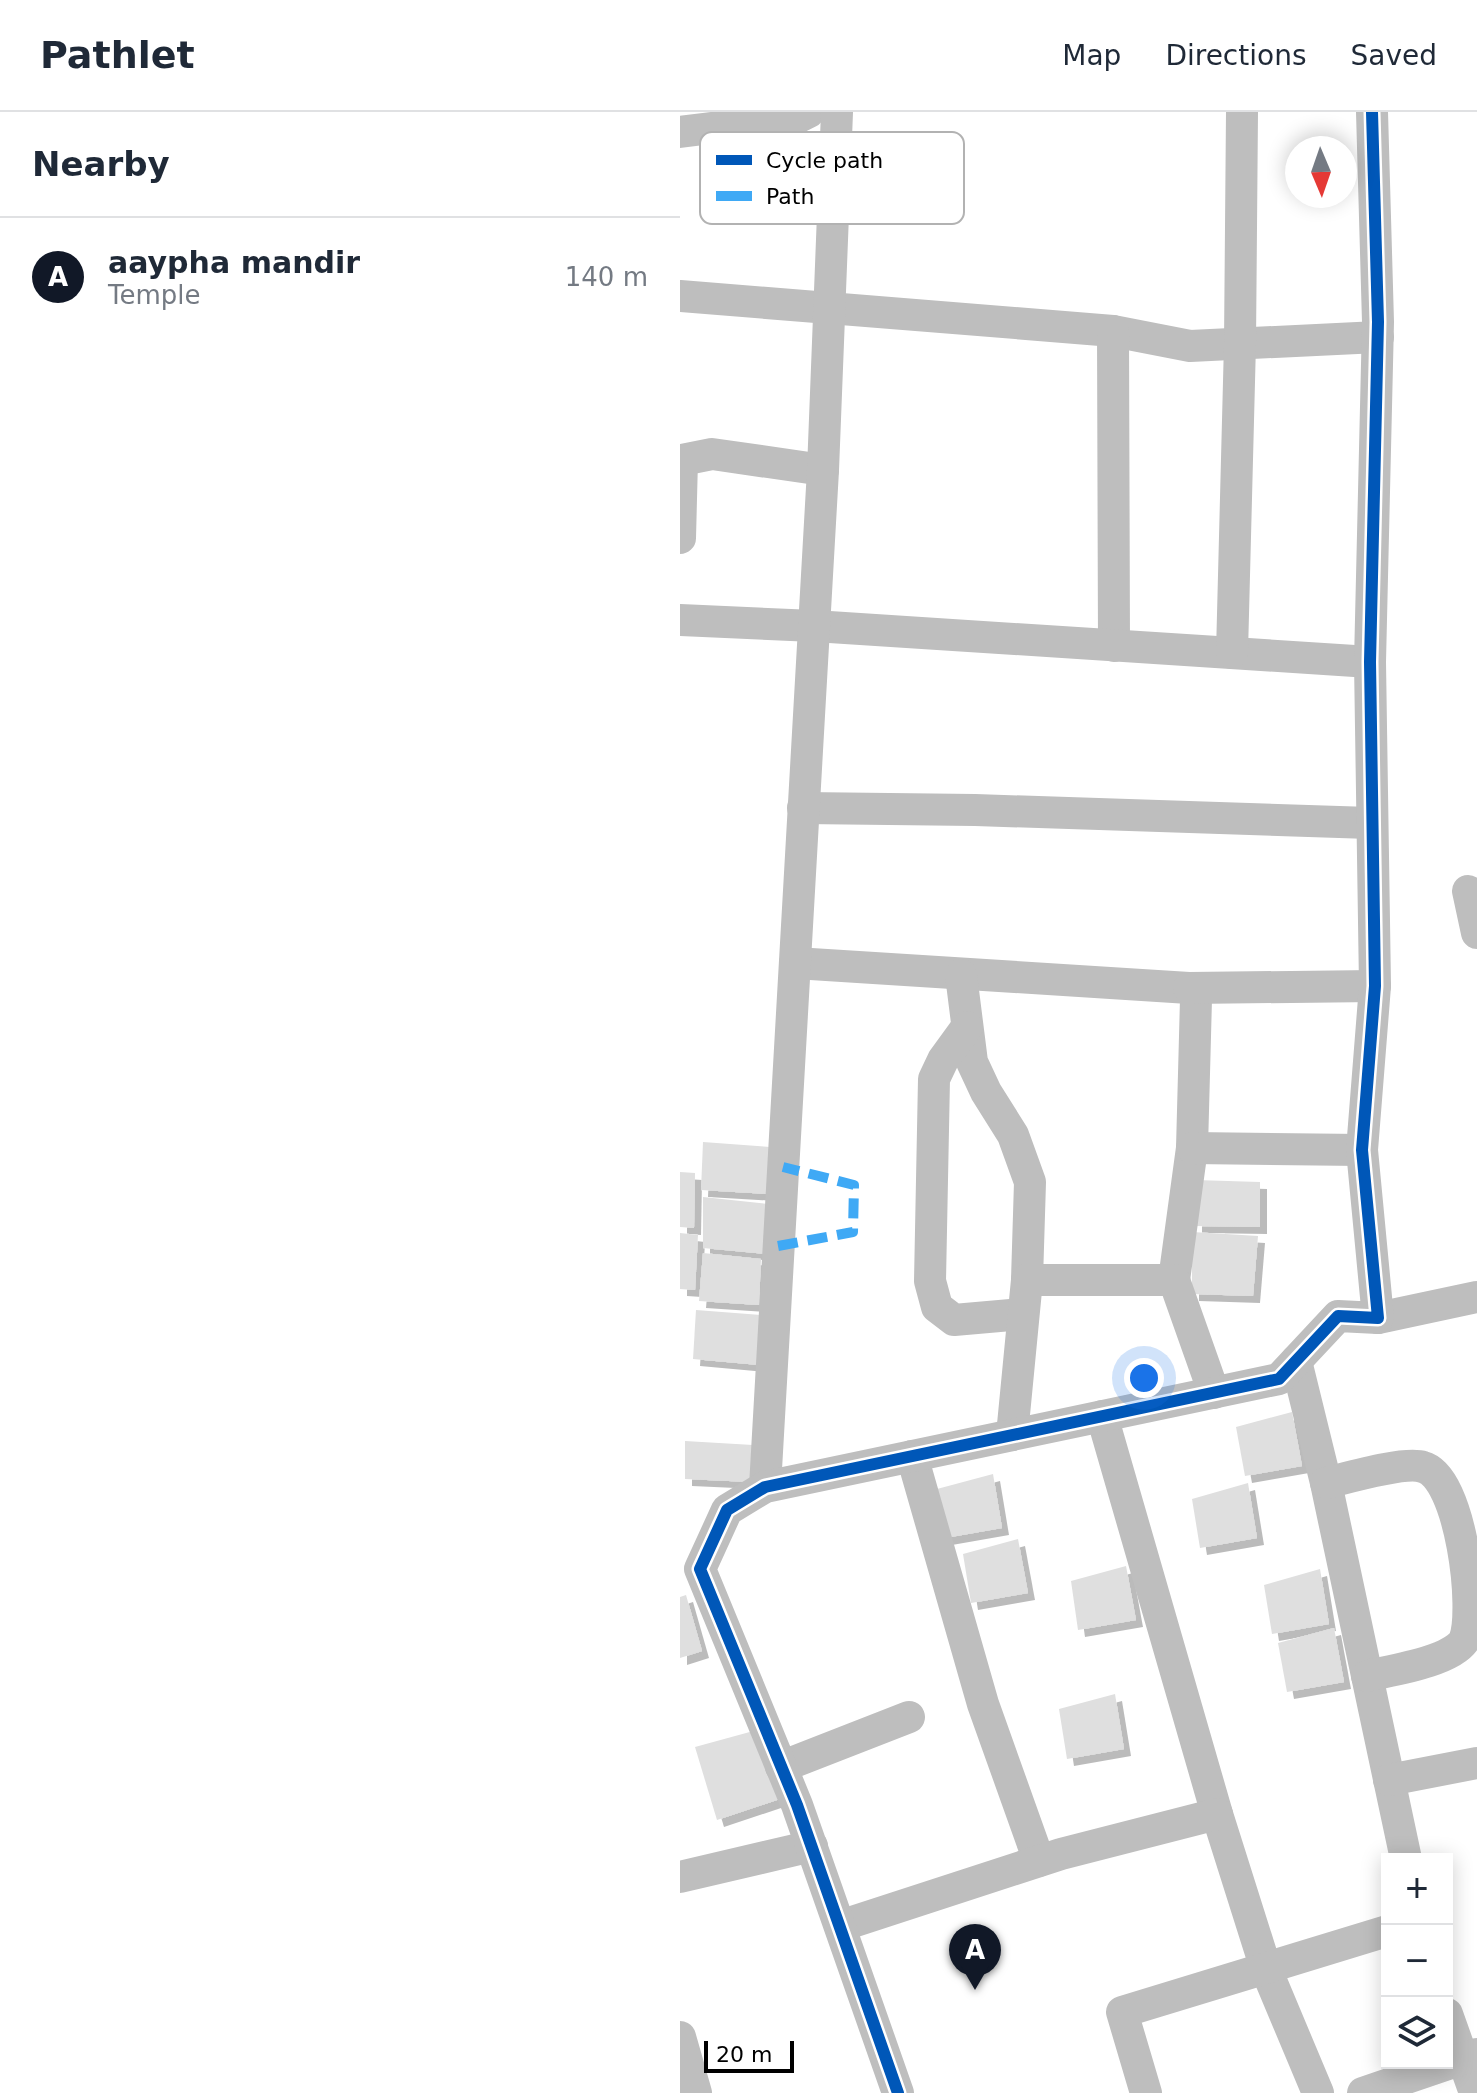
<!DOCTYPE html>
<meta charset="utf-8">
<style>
:root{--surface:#fff;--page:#f6f6f7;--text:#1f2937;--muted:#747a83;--line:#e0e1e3;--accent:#111827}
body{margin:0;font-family:"DejaVu Sans",sans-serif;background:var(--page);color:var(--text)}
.controls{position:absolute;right:24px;bottom:24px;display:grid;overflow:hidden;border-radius:0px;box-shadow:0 4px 20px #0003}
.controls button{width:72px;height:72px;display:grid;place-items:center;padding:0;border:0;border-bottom:2px solid var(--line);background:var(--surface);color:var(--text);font:40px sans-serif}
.compass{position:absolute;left:605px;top:24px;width:72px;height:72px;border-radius:50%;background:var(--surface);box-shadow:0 4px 20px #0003;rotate:178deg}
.scale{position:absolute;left:24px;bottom:20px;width:90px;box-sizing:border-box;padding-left:8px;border:4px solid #000;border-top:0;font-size:22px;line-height:28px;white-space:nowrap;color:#000;-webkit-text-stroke:6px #fff;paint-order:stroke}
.you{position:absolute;left:464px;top:1266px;width:28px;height:28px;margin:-20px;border:6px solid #fff;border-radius:50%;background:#1a73e8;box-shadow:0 0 0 12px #1a73e833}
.badge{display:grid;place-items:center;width:52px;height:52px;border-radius:50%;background:var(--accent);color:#fff;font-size:26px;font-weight:700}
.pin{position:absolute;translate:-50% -66px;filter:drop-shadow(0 2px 4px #0008)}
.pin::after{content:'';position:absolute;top:42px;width:28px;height:24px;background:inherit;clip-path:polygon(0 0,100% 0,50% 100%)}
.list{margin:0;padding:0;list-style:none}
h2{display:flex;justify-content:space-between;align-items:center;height:104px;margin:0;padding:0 32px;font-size:34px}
h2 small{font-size:26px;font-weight:400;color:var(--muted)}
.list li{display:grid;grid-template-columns:52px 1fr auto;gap:24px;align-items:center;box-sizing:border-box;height:120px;padding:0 32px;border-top:2px solid var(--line)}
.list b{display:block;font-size:30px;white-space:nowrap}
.list p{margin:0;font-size:26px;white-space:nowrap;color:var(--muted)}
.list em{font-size:26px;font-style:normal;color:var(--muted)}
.icon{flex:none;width:44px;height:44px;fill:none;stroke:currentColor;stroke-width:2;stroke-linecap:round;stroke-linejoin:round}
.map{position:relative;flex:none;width:797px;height:1981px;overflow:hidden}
header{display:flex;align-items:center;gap:48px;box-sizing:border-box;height:112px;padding:0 40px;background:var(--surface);border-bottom:2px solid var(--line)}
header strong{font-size:38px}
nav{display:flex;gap:44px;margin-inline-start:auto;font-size:28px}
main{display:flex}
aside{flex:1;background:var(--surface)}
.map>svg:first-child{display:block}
.building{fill:#dfdfdf;filter:url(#shadow)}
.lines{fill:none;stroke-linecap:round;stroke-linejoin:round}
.street{stroke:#bebebe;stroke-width:32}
.quiet{stroke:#3fa9f5;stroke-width:10;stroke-dasharray:20 10;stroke-linecap:butt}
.cycleway-casing{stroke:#fff;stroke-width:17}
.cycleway{stroke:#0057b8;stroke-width:12}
.key{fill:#fff;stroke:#b2b2b2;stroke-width:2}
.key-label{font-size:22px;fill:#000}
</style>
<header>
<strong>Pathlet</strong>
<nav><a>Map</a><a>Directions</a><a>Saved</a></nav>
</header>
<main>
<aside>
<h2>Nearby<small></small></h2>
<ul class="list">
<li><span class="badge">A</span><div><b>aaypha mandir</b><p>Temple</p></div><em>140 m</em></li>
</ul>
</aside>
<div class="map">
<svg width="797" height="1981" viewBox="0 0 797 1981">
<defs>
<filter id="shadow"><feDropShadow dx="7" dy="7" stdDeviation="0" flood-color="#0004"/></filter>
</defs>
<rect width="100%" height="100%" fill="#fff"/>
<!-- building -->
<g class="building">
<polygon points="23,1030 90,1035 90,1082 21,1078"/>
<polygon points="0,1060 15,1061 14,1116 0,1115"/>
<polygon points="515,1068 580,1070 580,1115 515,1114"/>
<polygon points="23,1085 88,1092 86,1142 23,1136"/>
<polygon points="512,1120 578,1124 573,1184 512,1182"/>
<polygon points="0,1121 18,1123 15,1178 0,1177"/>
<polygon points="23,1141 81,1147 79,1193 19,1189"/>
<polygon points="16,1198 81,1203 79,1253 13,1247"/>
<polygon points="612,1300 622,1354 565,1364 556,1315"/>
<polygon points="5,1329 73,1333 71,1370 5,1367"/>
<polygon points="313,1362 322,1416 265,1426 257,1377"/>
<polygon points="568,1371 577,1426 520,1436 512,1387"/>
<polygon points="338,1427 348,1481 291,1491 283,1442"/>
<polygon points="446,1454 456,1508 398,1518 391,1469"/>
<polygon points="640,1457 649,1512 592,1522 584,1473"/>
<polygon points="6,1483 22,1539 0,1546 0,1485"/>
<polygon points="654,1516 664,1570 607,1580 598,1531"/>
<polygon points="435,1582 444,1637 387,1647 379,1597"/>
<polygon points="77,1618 100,1687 37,1708 15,1635"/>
</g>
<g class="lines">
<!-- street -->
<g class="street">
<polyline points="0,20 119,5 129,0"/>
<polyline points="0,184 433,219 510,234 698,225"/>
<polyline points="433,219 434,534"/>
<polyline points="0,426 2,348 32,342 143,358"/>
<polyline points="0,508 134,514 690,550"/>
<polyline points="552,541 560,231 562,0"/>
<polyline points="123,696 295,698 690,711"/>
<polyline points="788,779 797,821"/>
<polyline points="115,851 509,876 516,887 512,1036 494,1168"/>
<polyline points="281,863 292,950 306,980 333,1023 350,1070 347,1168"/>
<polyline points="509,876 695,874"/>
<polyline points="287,915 263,948 254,967 250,1169 257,1195 274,1208 342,1202"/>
<polyline points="512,1036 682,1038"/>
<polyline points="698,1206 797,1185"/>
<polyline points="616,1249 646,1371 726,1747"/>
<polyline points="422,1304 537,1702 586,1857 638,1981"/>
<polyline points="332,1323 347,1168 494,1168 534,1281"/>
<polyline points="232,1344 303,1592 359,1749"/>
<path d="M646 1371C667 1366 725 1349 743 1355 781 1365 797 1499 784 1529 769 1550 712 1558 687 1564"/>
<polyline points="85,1375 143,358 157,0"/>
<polyline points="101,1655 229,1605"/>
<polyline points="709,1668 797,1651"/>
<polyline points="0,1765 132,1734"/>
<polyline points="160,1814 381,1742 537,1702"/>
<polyline points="767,1902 795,1981"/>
<polyline points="0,1925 16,1981"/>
<polyline points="218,1981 117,1693 20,1457 47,1398 85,1375 599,1267 658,1204 698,1206 682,1038 695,874 690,550 698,210 692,0"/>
<polyline points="466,1981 442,1900 707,1819"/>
<polyline points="683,1981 797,1942"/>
</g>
<!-- quiet -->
<polyline class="quiet" points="98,1134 173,1120 174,1073 103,1055"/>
<defs>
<polyline id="cycleway" points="218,1981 117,1693 20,1457 47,1398 85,1375 599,1267 658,1204 698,1206 682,1038 695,874 690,550 698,210 692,0"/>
</defs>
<!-- cycleway casing -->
<use href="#cycleway" class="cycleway-casing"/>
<!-- cycleway -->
<use href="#cycleway" class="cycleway"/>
</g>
<!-- legend -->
<rect x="20" y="20" width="264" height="92" rx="12" class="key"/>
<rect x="36" y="43" width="36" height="10" fill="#0057b8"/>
<rect x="36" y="79" width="36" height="10" fill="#3fa9f5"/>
<g class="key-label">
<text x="86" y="56">Cycle path</text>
<text x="86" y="92">Path</text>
</g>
</svg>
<div class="controls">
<button>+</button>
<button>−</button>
<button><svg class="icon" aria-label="layers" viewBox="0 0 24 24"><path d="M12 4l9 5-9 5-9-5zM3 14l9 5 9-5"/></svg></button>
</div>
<svg class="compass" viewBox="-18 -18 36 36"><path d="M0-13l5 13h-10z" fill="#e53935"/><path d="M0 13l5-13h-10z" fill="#747a83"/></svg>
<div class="scale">20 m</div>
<div class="you"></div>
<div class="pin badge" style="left:295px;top:1878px">A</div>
</div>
</main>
